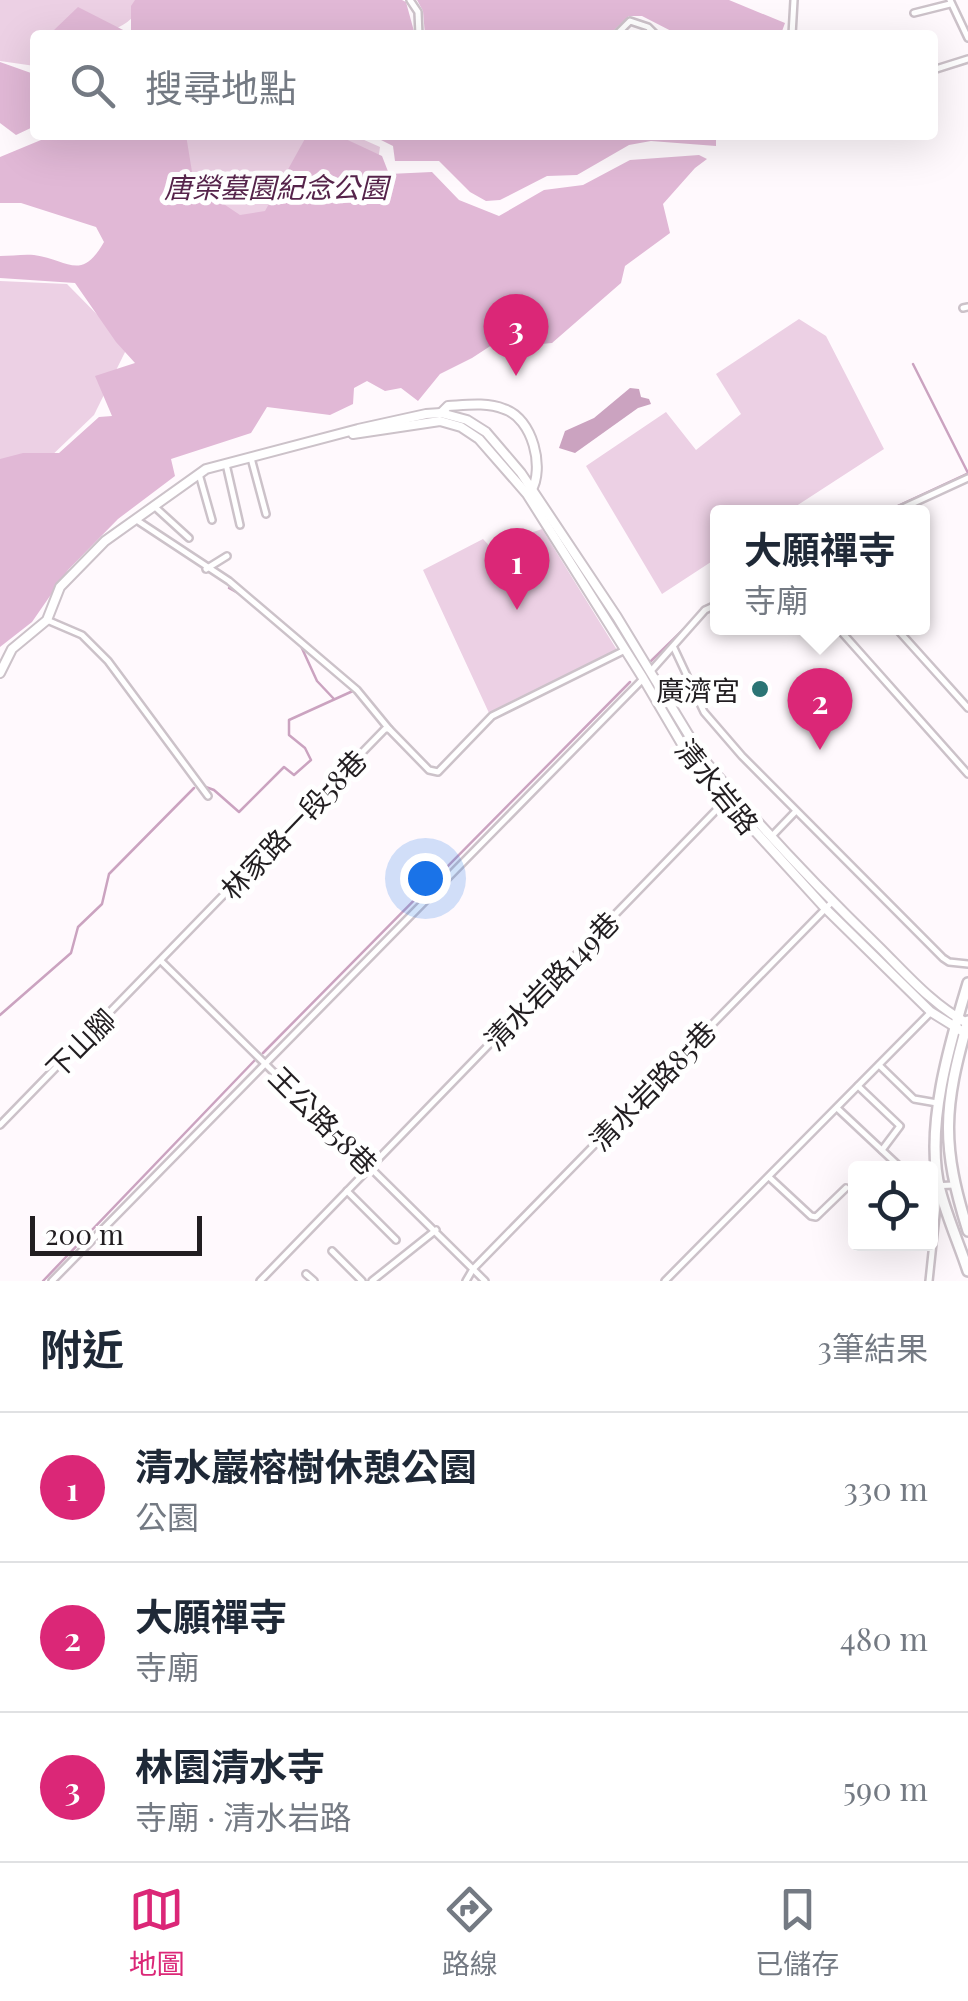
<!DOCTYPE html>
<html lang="zh-TW">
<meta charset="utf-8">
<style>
:root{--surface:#fff;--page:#f2f2f3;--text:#1f2937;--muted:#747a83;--line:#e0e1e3;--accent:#db2777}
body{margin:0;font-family:"Playfair Display","Noto Sans TC",serif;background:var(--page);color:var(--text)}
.controls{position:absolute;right:30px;bottom:30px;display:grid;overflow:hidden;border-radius:10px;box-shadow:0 10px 40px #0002}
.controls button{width:90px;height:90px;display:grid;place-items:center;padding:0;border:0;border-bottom:2px solid var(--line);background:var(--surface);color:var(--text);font:50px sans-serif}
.scale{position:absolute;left:30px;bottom:25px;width:172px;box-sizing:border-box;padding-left:10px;border:5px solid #221e21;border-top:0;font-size:28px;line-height:35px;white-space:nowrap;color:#221e21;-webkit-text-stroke:8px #fff;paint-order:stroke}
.you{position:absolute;left:425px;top:878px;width:35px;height:35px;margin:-25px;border:8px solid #fff;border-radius:50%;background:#1a73e8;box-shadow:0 0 0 15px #1a73e833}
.badge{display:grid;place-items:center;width:65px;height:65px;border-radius:50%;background:var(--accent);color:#fff;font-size:32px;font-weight:700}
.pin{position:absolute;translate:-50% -82px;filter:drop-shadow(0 2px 5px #0008)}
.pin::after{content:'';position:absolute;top:52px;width:35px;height:30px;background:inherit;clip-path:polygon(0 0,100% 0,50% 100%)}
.popup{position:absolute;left:710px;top:505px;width:220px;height:130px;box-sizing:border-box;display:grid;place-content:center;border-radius:10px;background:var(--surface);filter:drop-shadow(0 2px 8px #0005);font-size:32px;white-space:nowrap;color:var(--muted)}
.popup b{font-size:38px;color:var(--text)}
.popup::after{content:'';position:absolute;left:50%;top:100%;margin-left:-20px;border:20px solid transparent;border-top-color:var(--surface)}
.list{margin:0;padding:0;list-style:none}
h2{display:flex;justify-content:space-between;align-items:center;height:130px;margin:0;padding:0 40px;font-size:42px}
h2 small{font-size:32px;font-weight:400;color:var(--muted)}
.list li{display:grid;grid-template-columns:65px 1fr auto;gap:30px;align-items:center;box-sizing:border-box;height:150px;padding:0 40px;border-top:2px solid var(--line)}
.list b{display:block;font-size:38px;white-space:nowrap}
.list p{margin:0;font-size:32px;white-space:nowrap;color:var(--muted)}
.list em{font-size:32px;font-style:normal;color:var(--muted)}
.icon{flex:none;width:55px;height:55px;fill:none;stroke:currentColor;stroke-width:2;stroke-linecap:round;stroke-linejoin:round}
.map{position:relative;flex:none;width:968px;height:1281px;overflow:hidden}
.search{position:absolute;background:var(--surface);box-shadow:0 10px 40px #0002;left:30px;right:30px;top:30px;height:110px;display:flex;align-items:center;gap:25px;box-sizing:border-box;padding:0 35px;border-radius:10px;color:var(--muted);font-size:38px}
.sheet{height:580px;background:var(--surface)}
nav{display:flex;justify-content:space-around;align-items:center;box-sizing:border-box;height:140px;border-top:2px solid var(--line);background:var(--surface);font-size:28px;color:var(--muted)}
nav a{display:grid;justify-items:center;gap:5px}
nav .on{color:var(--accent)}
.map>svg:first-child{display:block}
.green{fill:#ecd0e4}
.forest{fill:#e1b8d6}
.water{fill:#cba3c0}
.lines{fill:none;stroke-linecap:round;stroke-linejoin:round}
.stream{stroke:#cba3c0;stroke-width:2.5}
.street-casing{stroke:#ccc2c9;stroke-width:10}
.secondary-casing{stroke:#ccc2c9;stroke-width:12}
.primary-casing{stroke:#ccc2c9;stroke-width:14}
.street{stroke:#fff;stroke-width:5}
.secondary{stroke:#fff;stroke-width:8}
.primary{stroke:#fff;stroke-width:9}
.poi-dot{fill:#2b7575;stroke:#fff;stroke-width:4}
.labels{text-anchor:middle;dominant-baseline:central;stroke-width:10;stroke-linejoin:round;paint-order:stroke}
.park-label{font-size:28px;font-style:italic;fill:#56244b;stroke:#fff}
.poi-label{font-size:28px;fill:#221e21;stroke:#fff;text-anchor:end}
.street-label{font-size:28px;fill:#221e21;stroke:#fff}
</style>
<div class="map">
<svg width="968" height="1281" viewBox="0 0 968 1281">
<rect width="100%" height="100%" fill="#fff9fd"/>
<!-- green -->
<g class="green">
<path d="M0 0H145C123 44 76 35 35 35V66L0 61Z"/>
<polygon points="134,135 353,135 380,147 376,174 271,244 176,182"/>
<polygon points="0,281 67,284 128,346 94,415 46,461 0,490"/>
<polygon points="799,319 826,336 884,449 787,512 718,512 717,558 662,594 586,466 666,412 696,450 741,414 716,374"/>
<polygon points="542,529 617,650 489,713 423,570 483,539 497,554 510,540"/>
</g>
<!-- forest -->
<g class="forest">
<polygon points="135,0 402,0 406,2 415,35 57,35 54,30 78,7 131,34 131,6"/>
<polygon points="417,0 729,0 785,23 781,34 679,35 642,16 629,16 609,35 425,35 423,11"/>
<polygon points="0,62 31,73 35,70 35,126 16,135 0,123"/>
<path d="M53 135H186L194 184 240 215 265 211 307 135H337L382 156 389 174 432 172 459 200 499 216 544 190 583 185 630 160 699 155 707 159 695 168 663 204 670 233 625 266 621 283 552 343 519 346 495 343 472 358 440 374 418 401 401 388 385 391 367 381 354 388 353 404 330 415 267 407 251 433 171 459 175 476 118 519 68 570 32 622 0 647V459L23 453H59L99 417 112 416 95 376 135 363 116 342 75 283 0 278V256C11 256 23 254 34 255 69 260 81 282 104 242L96 227 21 203H0V157Z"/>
<polygon points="371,135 702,135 716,137 716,146 651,141 629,145 577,175 547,176 500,200 486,201 470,192 439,161 395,161 393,146"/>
</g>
<!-- water -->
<polygon class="water" points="630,388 639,389 641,397 649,399 651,404 638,408 575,453 559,448 565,431 594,418"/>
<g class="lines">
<!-- stream -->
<g class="stream">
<polyline points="913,364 968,473"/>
<polyline points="885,512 967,474"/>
<polyline points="229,588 245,597"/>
<polyline points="699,614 702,608 718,600"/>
<polyline points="300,644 317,681 334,699"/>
<polyline points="651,661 689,624"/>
<polyline points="203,786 214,790 239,812 284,767 294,775 311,760 305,748 289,735 289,720 355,690"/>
<polyline points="0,1015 71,953 78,927 102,904 109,874 194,788"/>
<polyline points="263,1053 630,682"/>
<polyline points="43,1281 255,1060"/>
</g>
<defs>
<g id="street">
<polyline points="410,0 418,12 419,35"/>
<polyline points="950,0 968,38"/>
<polyline points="914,13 950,4"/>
<polyline points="616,35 630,21 648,27 656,35"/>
<polyline points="792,35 794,0"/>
<polyline points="933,70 968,59"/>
<polyline points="963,308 968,307"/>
<polyline points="251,458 266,514"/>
<polyline points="226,464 240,525"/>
<polyline points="199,474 212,520"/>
<polyline points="155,507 189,538"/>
<polyline points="894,512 968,478"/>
<polyline points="135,519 229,581 357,690 389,729"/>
<polyline points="206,569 227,556"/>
<polyline points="47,620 82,635 108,661 208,796"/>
<polyline points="838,628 968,774"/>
<polyline points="896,628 968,708"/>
<polyline points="674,648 704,712 742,756 943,958 949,962 968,964"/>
<polyline points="650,672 705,610 718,604"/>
<polyline points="771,837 796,811"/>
<polyline points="161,961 485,1281"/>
<polyline points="879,1065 914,1099 937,1103"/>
<polyline points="858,1086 900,1126 882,1150"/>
<polyline points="837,1108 901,1168"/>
<polyline points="0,1125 385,729 389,729 429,770 438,772 492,716 625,650"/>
<polyline points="769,1177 811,1216 816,1217 846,1188"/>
<polyline points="930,1186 954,1185"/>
<polyline points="347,1191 396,1240"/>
<polyline points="332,1251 362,1281"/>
<polyline points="306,1274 314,1281"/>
<polyline points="52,1281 642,680"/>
<polyline points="260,1281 727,799"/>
<polyline points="372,1281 436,1230"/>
<polyline points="466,1281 473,1269 832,902"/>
<polyline points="665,1281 930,1013"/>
<polyline points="929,1281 938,1196"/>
</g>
<g id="secondary">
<path d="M441 413 448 406C466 405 487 402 504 409 533 418 545 469 531 491"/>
<polyline points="353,434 440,421 461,427 479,439 527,494 643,678 693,763 825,908 931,1012 965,1033"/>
<path d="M0 673 12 649 47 620 60 587 105 541 206 469 358 429 426 414 441 413 467 420 486 432 521 473 617 617 702 757C757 824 818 888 880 948 907 975 933 1005 967 1023"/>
</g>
<g id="primary">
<path d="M968 983C950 1042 924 1129 940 1190 947 1217 959 1244 968 1271"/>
<path d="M968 1021C943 1108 941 1145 968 1231"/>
</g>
</defs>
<!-- street casing -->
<use href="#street" class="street-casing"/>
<!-- secondary casing -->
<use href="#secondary" class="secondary-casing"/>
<!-- primary casing -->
<use href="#primary" class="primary-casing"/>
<!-- street -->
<use href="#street" class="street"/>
<!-- secondary -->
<use href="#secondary" class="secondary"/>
<!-- primary -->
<use href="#primary" class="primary"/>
</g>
<!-- markers -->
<circle class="poi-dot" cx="760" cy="689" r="10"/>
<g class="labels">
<!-- park labels -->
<g class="park-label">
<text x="276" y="186">唐榮墓園紀念公園</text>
</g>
<!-- poi labels -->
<g class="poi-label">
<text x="740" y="689">廣濟宮</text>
</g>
<!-- street labels -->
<g class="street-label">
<text transform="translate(718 786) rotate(51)">清水岩路</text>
<text transform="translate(293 824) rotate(-46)">林家路一段58巷</text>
<text transform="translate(551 980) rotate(-46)">清水岩路149巷</text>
<text transform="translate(80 1043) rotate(-45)">下山腳</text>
<text transform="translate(652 1085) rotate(-46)">清水岩路85巷</text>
<text transform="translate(324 1120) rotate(45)">王公路58巷</text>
</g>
</g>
</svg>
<div class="controls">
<button><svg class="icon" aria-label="locate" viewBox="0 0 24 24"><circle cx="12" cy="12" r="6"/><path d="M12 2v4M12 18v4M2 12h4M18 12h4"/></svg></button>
</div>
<div class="scale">200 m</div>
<div class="you"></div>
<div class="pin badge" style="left:517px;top:610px">1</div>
<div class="pin badge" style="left:820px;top:750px">2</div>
<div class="popup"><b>大願禪寺</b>寺廟</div>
<div class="pin badge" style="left:516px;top:376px">3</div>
<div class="search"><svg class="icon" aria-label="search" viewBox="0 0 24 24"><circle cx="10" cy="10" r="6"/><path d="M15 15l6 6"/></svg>搜尋地點</div>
</div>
<section class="sheet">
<h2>附近<small>3筆結果</small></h2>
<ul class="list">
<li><span class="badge">1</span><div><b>清水巖榕樹休憩公園</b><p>公園</p></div><em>330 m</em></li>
<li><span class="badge">2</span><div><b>大願禪寺</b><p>寺廟</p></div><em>480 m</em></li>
<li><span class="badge">3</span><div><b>林園清水寺</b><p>寺廟 · 清水岩路</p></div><em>590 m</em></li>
</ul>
</section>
<nav>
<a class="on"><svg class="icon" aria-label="map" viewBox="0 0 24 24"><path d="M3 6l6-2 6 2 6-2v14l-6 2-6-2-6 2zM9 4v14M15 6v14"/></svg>地圖</a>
<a><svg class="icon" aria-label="directions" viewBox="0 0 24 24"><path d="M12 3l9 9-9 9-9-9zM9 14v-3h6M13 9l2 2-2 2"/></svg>路線</a>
<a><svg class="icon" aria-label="saved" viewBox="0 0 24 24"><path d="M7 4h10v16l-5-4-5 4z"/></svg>已儲存</a>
</nav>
